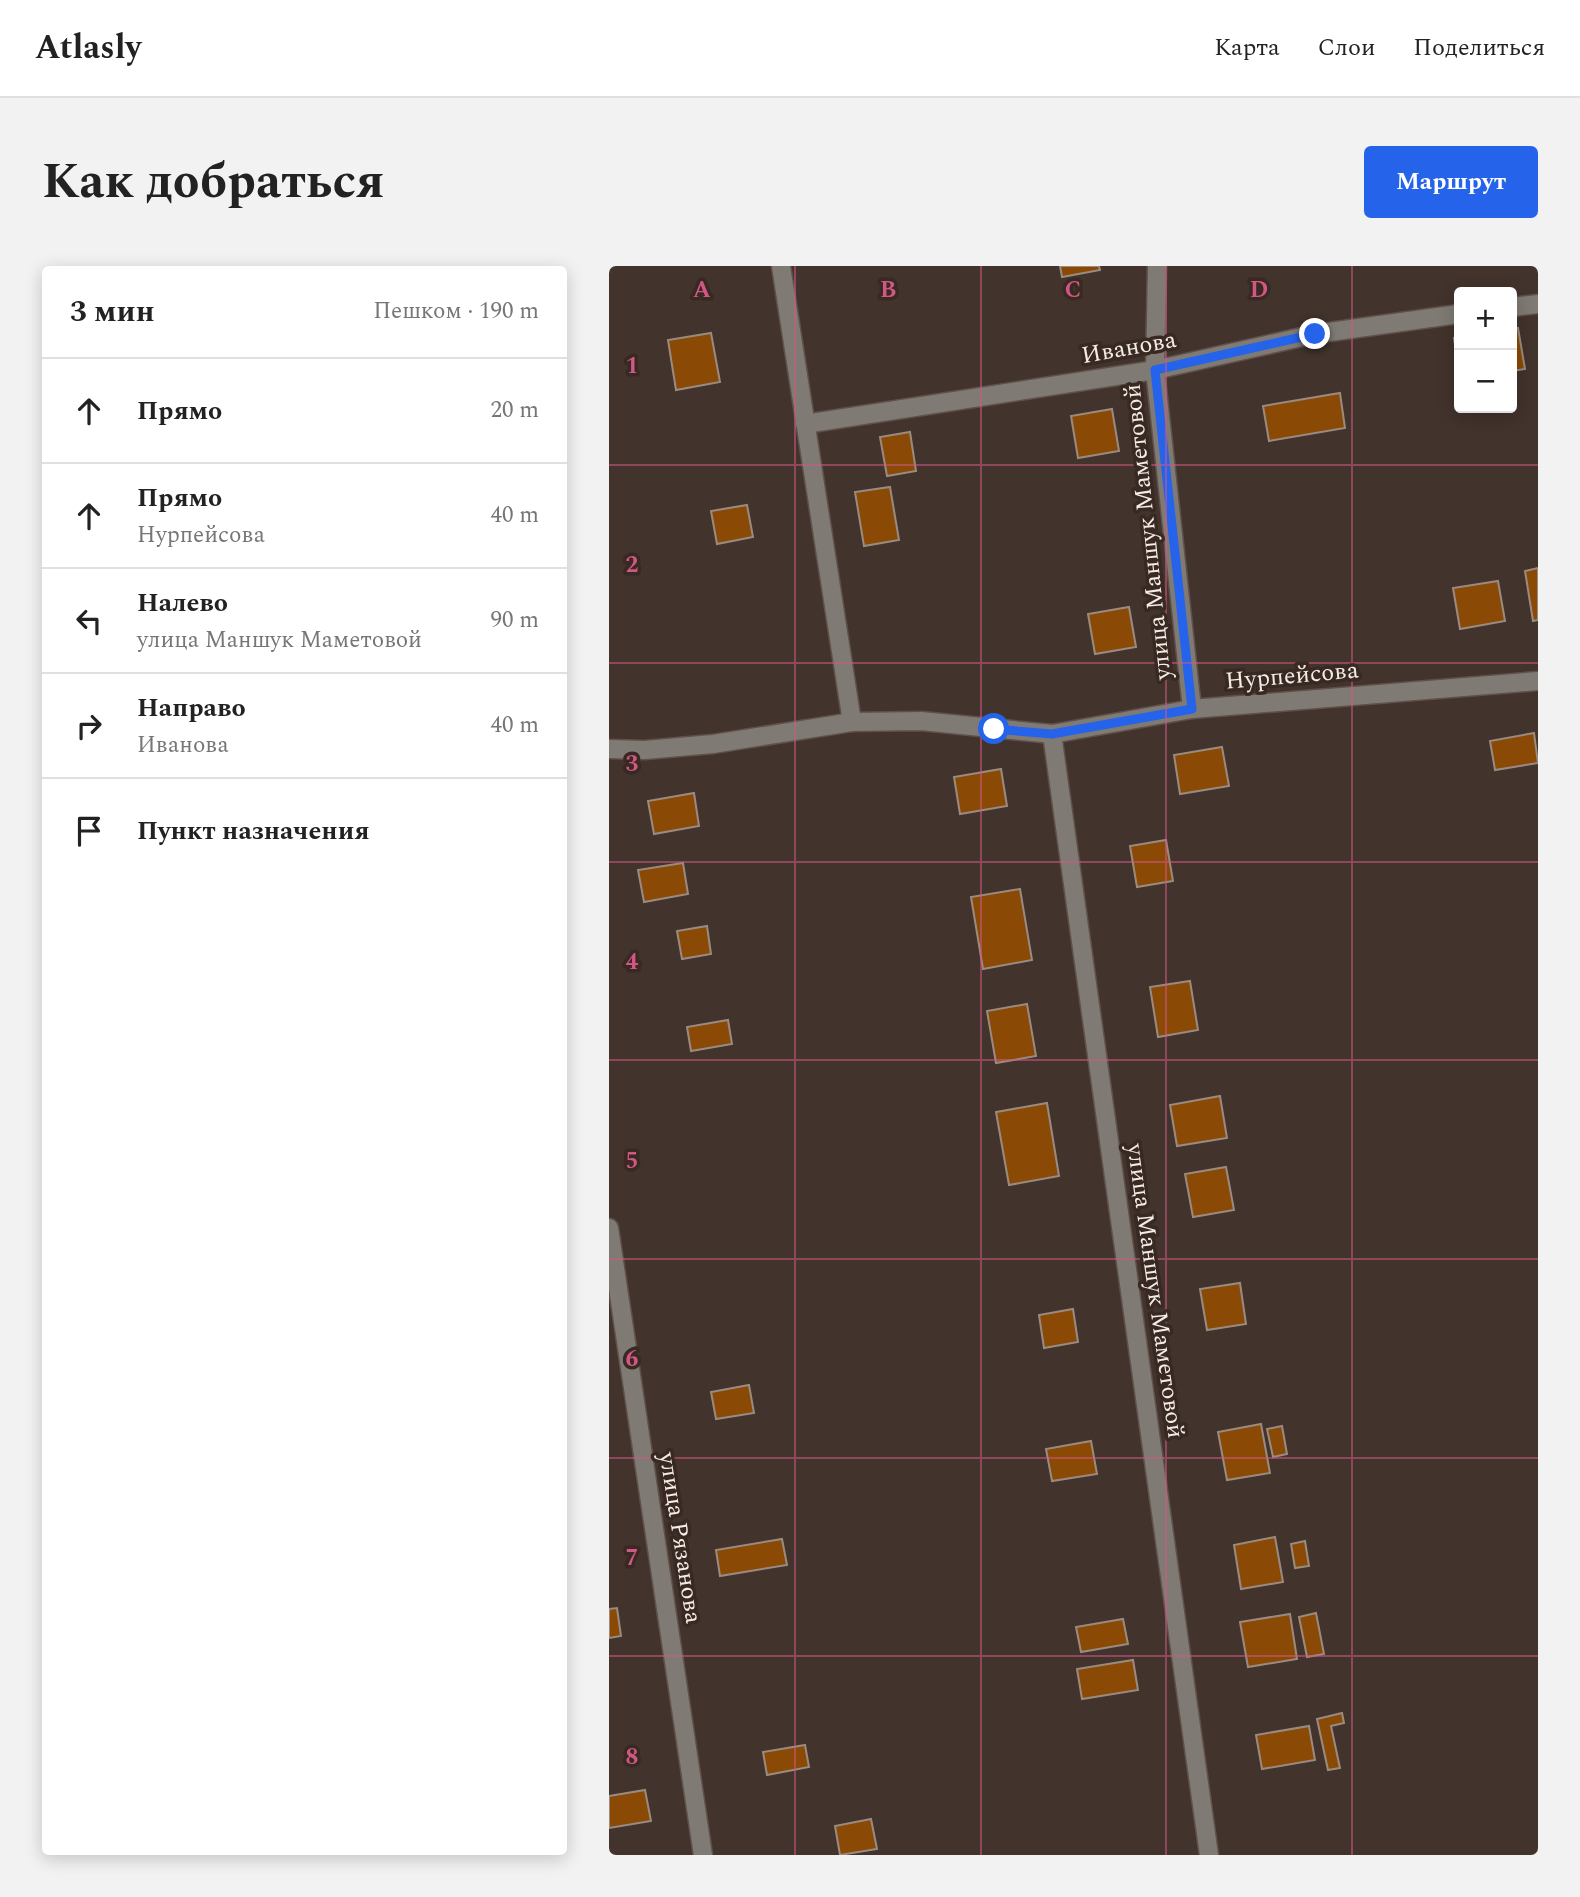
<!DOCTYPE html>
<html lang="ru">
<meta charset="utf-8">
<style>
:root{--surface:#fff;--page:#f2f2f2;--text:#222;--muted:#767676;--line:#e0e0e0;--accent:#2563eb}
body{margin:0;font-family:Spectral,serif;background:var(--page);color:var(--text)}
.controls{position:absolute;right:21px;top:21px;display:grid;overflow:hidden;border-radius:7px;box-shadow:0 4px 18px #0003}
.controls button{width:63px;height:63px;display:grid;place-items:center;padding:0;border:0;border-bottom:2px solid var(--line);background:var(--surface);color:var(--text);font:35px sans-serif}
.stop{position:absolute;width:21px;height:21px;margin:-16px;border:5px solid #2563eb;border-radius:50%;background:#fff}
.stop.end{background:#2563eb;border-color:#fff;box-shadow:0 2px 7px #0008}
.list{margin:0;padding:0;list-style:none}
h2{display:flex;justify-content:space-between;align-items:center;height:91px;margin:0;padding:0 28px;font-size:30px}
h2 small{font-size:23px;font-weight:400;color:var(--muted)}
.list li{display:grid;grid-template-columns:46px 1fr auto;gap:21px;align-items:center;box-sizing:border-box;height:105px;padding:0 28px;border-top:2px solid var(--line)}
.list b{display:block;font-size:26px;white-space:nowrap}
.list p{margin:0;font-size:23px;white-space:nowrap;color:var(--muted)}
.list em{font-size:23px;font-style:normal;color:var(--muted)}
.icon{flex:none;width:38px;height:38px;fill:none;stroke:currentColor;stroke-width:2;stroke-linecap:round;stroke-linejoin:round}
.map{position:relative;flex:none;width:929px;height:1589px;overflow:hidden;border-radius:7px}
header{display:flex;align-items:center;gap:42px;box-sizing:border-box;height:98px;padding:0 35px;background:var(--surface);border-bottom:2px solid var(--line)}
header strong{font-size:33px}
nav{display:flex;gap:38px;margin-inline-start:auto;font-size:24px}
.intro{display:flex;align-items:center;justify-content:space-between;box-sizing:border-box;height:168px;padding:0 42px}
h1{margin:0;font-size:49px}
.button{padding:18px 32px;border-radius:7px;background:var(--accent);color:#fff;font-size:24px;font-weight:700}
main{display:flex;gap:42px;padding:0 42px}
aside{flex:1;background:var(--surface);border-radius:7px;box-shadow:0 4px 18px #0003}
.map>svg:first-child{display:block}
.building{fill:#8b4906;stroke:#9a8b80;stroke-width:2}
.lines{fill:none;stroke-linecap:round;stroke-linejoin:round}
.minor-casing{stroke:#5f504a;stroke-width:21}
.minor{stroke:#7f7b74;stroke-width:18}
.route{stroke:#2563eb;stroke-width:9}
.grid{fill:none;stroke:#d15785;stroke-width:2;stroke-opacity:0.55}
.labels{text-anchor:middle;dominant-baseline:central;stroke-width:7;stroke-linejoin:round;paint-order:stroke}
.street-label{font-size:24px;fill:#f5ebe7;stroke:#382922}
.grid-label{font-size:23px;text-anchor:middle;font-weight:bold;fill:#d15785;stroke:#382922;stroke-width:7;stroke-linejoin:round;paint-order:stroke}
</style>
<header>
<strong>Atlasly</strong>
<nav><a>Карта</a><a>Слои</a><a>Поделиться</a></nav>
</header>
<div class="intro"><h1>Как добраться</h1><a class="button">Маршрут</a></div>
<main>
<aside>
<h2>3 мин<small>Пешком · 190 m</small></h2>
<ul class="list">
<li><svg class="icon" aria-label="ahead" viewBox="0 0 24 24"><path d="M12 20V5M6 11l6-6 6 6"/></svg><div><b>Прямо</b></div><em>20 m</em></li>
<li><svg class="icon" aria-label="ahead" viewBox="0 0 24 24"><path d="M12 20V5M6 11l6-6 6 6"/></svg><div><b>Прямо</b><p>Нурпейсова</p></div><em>40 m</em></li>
<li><svg class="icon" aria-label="left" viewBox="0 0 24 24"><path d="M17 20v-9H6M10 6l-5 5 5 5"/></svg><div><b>Налево</b><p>улица Маншук Маметовой</p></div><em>90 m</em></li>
<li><svg class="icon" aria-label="right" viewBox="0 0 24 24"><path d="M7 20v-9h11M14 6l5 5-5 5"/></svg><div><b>Направо</b><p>Иванова</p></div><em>40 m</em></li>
<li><svg class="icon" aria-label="arrive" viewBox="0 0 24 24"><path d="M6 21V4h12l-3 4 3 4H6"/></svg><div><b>Пункт назначения</b></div></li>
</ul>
</aside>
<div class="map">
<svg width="929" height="1589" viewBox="0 0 929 1589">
<rect width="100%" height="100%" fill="#42332c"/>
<!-- building -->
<g class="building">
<polygon points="451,0 490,0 491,4 453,11"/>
<polygon points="909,62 916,103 903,105 903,63"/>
<polygon points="102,67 111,116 67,124 59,74"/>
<polygon points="845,72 850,72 850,105"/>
<polygon points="731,127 736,162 660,175 654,140"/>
<polygon points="503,143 510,185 469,192 462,150"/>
<polygon points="301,166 307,205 278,210 271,171"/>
<polygon points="281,221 290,274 255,280 246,226"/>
<polygon points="138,239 144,271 108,278 102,245"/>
<polygon points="929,302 929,354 924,355 916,305"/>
<polygon points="889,315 896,355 851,363 844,322"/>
<polygon points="520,341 527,381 486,388 479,348"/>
<polygon points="925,467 929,497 886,504 881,475"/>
<polygon points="613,481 620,520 571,528 565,489"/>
<polygon points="392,503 398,540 351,548 345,511"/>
<polygon points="85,527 90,560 45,568 39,535"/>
<polygon points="557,574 564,615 528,621 521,580"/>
<polygon points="74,597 79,628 35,636 29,604"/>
<polygon points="411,623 423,694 374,703 362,631"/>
<polygon points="98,660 102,688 73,693 68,665"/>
<polygon points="581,715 589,764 549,771 541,721"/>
<polygon points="418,738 427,790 387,797 378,745"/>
<polygon points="119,754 123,778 82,785 78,761"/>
<polygon points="611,830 618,872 568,880 561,839"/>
<polygon points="438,837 450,910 400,919 387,846"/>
<polygon points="617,901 625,944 584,951 576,908"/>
<polygon points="631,1017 637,1058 598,1064 591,1023"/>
<polygon points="464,1043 469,1076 435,1082 430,1049"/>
<polygon points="140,1119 145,1147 107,1153 102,1126"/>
<polygon points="652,1158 661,1207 618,1214 609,1166"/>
<polygon points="673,1160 678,1188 664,1191 658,1163"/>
<polygon points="482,1175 488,1208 443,1215 437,1183"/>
<polygon points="666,1271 674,1316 632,1323 625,1279"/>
<polygon points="173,1273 178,1299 111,1310 107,1284"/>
<polygon points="696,1275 700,1300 686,1302 682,1278"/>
<polygon points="8,1342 12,1370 0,1372 0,1343"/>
<polygon points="707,1347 715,1388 698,1391 690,1351"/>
<polygon points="681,1348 688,1393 639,1401 631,1356"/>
<polygon points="514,1353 519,1378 472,1386 467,1361"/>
<polygon points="524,1394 529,1424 473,1433 468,1403"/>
<polygon points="733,1447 735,1457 722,1460 731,1502 719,1504 708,1453"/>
<polygon points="700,1460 706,1494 653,1503 647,1469"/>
<polygon points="196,1479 200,1501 158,1509 154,1486"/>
<polygon points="36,1524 42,1555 0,1562 0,1530"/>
<polygon points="262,1553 268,1583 231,1589 226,1560"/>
</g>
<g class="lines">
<defs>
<g id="minor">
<polyline points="172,0 243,456"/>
<polyline points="548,0 546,104 583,443"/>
<polyline points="903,41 929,38"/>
<polyline points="196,158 546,104 706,68 850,48"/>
<polyline points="443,468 600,1589"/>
<polyline points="0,483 36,484 104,478 243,456 312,455 443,468 583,443 929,415"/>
<polyline points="0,962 94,1589"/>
</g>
</defs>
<!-- minor casing -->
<use href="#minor" class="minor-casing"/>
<!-- minor -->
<use href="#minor" class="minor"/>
</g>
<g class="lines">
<!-- route -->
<polyline class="route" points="385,463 443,468 583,443 546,104 706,68"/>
</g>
<!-- grid -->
<path class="grid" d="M186 0V1589M372 0V1589M557 0V1589M743 0V1589M0 199H929M0 397H929M0 596H929M0 794H929M0 993H929M0 1192H929M0 1390H929"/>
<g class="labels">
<!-- street labels -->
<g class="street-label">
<text transform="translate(520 82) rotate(-10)">Иванова</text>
<text transform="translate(539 266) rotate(-96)">улица Маншук Маметовой</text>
<text transform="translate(683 410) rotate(-5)">Нурпейсова</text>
<text transform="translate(546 1025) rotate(82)">улица Маншук Маметовой</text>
<text transform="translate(71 1272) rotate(81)">улица Рязанова</text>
</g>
</g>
<g class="grid-label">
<text x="93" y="31">A</text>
<text x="279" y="31">B</text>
<text x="464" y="31">C</text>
<text x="650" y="31">D</text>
<text x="23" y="107">1</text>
<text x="23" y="306">2</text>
<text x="23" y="505">3</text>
<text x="23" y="703">4</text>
<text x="23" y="902">5</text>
<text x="23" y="1100">6</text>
<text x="23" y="1299">7</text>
<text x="23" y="1498">8</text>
</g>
</svg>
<div class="controls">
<button>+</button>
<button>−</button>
</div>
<div class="stop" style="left:385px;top:463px"></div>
<div class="stop end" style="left:706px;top:68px"></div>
</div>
</main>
